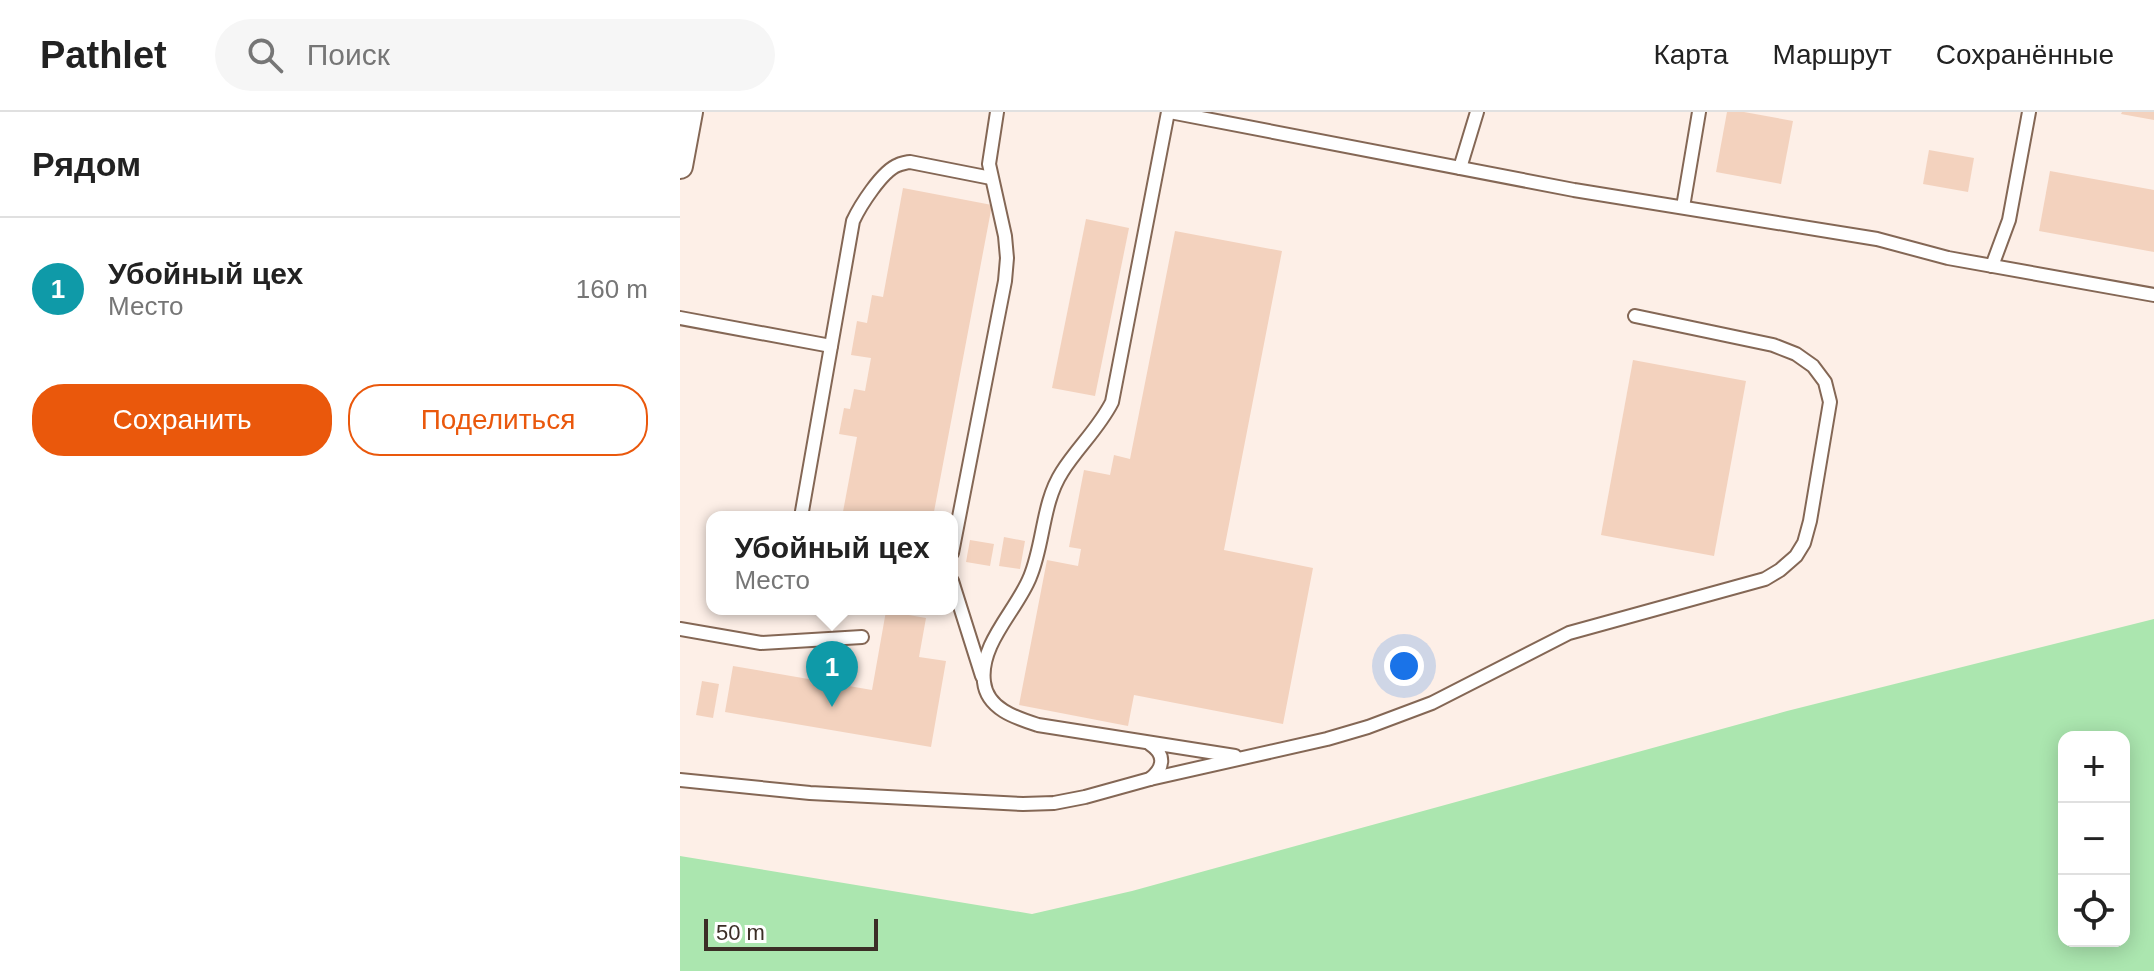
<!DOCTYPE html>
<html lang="ru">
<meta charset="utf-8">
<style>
:root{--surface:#fff;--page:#f6f6f6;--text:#222;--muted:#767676;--line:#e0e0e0;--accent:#ea580c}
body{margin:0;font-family:Helvetica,sans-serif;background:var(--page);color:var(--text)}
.controls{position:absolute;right:24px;bottom:24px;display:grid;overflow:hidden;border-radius:16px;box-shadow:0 4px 20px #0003}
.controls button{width:72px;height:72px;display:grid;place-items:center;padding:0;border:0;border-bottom:2px solid var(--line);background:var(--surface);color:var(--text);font:40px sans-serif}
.scale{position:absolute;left:24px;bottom:20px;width:174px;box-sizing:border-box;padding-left:8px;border:4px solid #3b2e26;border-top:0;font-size:22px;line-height:28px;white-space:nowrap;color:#3b2e26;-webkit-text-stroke:6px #fff;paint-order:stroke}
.you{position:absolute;left:724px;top:554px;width:28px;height:28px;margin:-20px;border:6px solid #fff;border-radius:50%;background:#1a73e8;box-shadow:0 0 0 12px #1a73e833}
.badge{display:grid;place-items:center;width:52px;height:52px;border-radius:50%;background:var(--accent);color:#fff;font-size:26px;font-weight:700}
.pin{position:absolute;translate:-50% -66px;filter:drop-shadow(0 2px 4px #0008)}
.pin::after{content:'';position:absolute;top:42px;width:28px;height:24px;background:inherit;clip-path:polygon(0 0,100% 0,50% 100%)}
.popup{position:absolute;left:26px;top:399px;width:252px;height:104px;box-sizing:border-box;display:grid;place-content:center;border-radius:16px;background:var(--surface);filter:drop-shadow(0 2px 6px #0005);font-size:26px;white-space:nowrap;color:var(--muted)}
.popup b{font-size:30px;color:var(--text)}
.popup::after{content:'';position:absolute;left:50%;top:100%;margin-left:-16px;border:16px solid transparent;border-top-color:var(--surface)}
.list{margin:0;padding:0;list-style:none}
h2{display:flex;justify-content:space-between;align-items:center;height:104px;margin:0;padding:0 32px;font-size:34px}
h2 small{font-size:26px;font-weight:400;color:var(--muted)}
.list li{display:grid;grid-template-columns:52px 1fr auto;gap:24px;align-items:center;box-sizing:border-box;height:144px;padding:0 32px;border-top:2px solid var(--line)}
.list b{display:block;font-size:30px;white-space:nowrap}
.list p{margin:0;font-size:26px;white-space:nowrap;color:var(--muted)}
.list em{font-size:26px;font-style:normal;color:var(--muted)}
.actions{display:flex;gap:16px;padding:24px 32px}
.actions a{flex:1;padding:18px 0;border:2px solid var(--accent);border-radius:32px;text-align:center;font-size:28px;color:var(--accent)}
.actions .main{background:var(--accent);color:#fff}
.icon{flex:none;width:44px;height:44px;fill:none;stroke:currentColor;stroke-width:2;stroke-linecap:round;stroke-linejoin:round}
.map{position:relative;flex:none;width:1474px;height:859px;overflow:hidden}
header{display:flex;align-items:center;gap:48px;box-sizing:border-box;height:112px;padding:0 40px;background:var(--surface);border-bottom:2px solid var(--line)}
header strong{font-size:38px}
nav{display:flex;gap:44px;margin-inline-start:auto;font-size:28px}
.search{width:560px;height:72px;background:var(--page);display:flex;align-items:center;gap:20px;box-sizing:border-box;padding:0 28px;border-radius:44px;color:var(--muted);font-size:30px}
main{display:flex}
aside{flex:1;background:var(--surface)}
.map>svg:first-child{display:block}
.green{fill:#abe6af;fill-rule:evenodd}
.building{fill:#f3d2be}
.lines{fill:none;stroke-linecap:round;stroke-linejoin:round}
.service-casing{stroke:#846755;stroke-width:16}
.minor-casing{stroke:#846755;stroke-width:28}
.service{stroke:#fff;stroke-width:12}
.minor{stroke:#fff;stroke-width:24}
</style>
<header>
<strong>Pathlet</strong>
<div class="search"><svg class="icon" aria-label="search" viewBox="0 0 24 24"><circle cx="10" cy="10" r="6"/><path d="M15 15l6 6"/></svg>Поиск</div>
<nav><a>Карта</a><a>Маршрут</a><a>Сохранённые</a></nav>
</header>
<main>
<aside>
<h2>Рядом<small></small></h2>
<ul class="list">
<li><span class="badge" style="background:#0f9aa8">1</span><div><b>Убойный цех</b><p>Место</p></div><em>160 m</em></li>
</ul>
<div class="actions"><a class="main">Сохранить</a><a>Поделиться</a></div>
</aside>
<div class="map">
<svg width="1474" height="859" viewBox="0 0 1474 859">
<rect width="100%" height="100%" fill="#fdefe7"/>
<!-- green -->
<path class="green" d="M1474 507V859H0V744L352 802 452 779 1107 599ZM1384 625H1444V829H1384Z"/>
<!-- building -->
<g class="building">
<polygon points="1047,0 1064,0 1113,9 1101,72 1036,60"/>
<polygon points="1442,0 1474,0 1474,8 1441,2"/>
<polygon points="1249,38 1294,46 1288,80 1243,72"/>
<polygon points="1370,59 1474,78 1474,140 1359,119"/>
<polygon points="223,76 312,93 253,405 162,405 177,325 159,322 164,296 170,297 174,277 185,279 191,246 171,243 177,209 187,211 192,183 203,185"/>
<polygon points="406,107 449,116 415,284 372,276"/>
<polygon points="495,119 602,139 544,438 633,456 603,612 454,583 448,614 339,593 367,448 398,454 401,437 389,435 404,358 430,363 434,343 450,347"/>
<polygon points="953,248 1066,269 1034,444 921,423"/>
<polygon points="324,425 345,429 340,457 319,454"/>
<polygon points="290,428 314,432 310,454 286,450"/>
<polygon points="206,499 246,506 239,545 266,549 251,635 45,600 53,554 192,578"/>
<polygon points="22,569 39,572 33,606 16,603"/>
</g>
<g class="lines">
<defs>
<g id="service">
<path d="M488 0 432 290C419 316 397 336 382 360 362 391 364 432 350 465 337 498 299 532 304 570 307 597 336 606 358 613L555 644"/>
<polyline points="490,0 894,78 1197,127 1268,146 1474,183"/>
<polyline points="780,56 797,0"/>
<polyline points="1003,95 1019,0"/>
<polyline points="1312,154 1329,108 1349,0"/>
<polyline points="0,206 151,234"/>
<path d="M121 405 173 109C180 94 202 59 218 53 220 52 228 50 230 50L311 66"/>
<polyline points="272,441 325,169 327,146 325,124 309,52 317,0"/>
<polyline points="272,469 302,564"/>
<polyline points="0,517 81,531 182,525"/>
<path d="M470 632C485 642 485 655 470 667"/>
<polyline points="0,668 130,681 343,692 374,691 405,685 470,667 647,627 688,615 752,591 889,521 1085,467 1100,458 1116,444 1124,431 1130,409 1150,290 1145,270 1133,254 1116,242 1093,233 955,204"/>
</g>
<polyline id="minor" points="0,54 10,0"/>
</defs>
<!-- service casing -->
<use href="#service" class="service-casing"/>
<!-- minor casing -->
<use href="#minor" class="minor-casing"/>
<!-- service -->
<use href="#service" class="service"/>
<!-- minor -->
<use href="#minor" class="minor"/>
</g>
</svg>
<div class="controls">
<button>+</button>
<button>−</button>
<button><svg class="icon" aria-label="locate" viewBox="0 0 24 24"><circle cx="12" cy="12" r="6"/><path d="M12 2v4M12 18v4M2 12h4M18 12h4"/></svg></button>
</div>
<div class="scale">50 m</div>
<div class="you"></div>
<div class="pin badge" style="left:152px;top:595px;background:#0f9aa8">1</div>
<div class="popup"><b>Убойный цех</b>Место</div>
</div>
</main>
